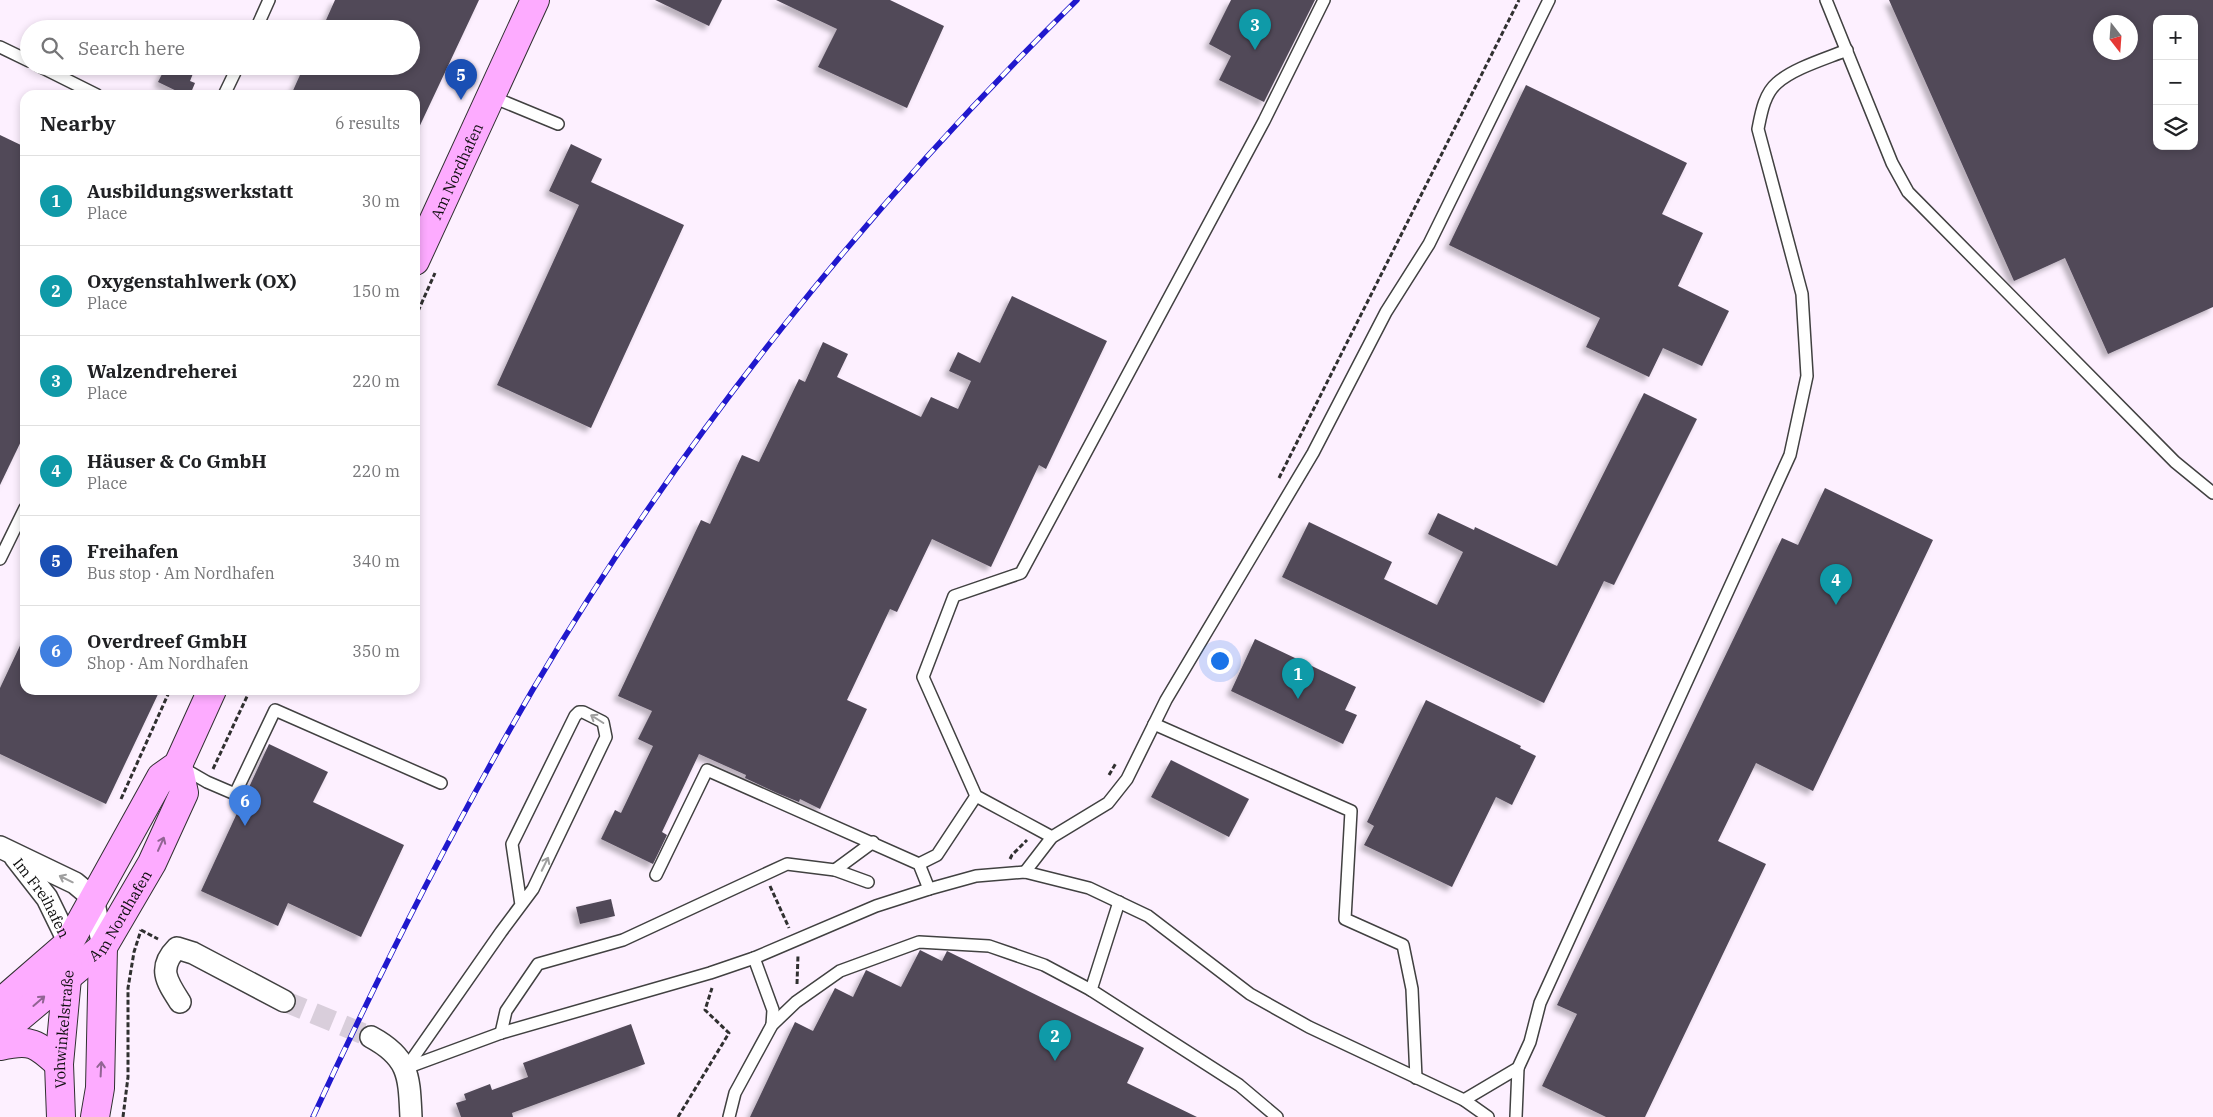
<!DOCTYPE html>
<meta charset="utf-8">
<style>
:root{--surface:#fff;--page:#f2f2f2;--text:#202124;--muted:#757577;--line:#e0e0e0;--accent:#2563eb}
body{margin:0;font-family:"IBM Plex Serif",serif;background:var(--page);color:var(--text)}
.controls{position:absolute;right:15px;top:15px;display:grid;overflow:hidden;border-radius:10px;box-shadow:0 2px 8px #0003}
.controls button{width:45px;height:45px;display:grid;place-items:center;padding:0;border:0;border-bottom:1px solid var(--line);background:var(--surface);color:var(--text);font:25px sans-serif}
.compass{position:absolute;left:2093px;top:15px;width:45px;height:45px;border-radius:50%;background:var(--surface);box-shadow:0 2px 8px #0003;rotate:163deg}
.you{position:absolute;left:1219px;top:660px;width:18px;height:18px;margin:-12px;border:4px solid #fff;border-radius:50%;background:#1a73e8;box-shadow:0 0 0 8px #1a73e833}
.badge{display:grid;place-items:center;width:32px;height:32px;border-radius:50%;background:var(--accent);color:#fff;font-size:16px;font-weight:700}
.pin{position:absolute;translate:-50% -41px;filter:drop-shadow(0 1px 2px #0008)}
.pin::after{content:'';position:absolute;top:26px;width:18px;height:15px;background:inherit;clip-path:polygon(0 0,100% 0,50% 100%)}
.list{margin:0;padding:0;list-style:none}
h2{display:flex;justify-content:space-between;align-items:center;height:65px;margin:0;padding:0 20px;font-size:21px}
h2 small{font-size:16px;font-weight:400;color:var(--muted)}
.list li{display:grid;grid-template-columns:32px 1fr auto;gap:15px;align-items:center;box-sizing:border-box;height:90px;padding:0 20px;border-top:1px solid var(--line)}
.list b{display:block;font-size:19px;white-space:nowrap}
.list p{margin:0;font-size:16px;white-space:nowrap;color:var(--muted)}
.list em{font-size:16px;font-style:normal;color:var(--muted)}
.icon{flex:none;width:28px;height:28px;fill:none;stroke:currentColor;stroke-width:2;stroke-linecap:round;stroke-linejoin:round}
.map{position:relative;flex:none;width:2213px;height:1117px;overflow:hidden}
.search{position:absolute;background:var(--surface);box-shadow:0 2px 8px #0003;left:20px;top:20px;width:400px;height:55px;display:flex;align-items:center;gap:12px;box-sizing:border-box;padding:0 18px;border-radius:28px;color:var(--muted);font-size:19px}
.panel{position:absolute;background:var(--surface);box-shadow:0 2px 8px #0003;left:20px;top:90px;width:400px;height:605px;border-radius:15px}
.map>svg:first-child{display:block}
.building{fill:#514958;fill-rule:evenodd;filter:url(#shadow)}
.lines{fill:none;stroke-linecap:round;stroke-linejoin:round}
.minor-tunnel{stroke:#d9cedb;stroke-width:21;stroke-dasharray:21 11;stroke-linecap:butt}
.service-casing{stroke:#414141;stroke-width:14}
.minor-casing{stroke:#414141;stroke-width:24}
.secondary-casing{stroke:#303030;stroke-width:30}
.path{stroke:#303030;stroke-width:3;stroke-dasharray:5 2.5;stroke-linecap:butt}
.service{stroke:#fff;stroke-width:11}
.minor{stroke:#fff;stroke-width:21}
.secondary{stroke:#fdabff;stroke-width:28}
.rail-casing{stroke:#2018cd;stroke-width:5.5}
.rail{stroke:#fff;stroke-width:4;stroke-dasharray:11;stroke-linecap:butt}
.oneway{stroke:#9f9f9f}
.oneway2{stroke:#916493}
.labels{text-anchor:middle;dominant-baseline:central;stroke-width:5;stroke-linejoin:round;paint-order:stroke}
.street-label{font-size:15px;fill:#0e0e0e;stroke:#fff}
</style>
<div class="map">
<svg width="2213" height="1117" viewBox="0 0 2213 1117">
<defs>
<filter id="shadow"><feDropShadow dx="-4.5" dy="4.5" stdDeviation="2.5" flood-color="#0004"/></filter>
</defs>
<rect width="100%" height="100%" fill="#fdf0ff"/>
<!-- building -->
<g class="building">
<polygon points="335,0 479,0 415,136 415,95 291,95 304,66 411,66 411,29 322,29"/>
<polygon points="655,0 722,0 709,26"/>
<polygon points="776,0 890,0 944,26 907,108 818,67 837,29"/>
<polygon points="1231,0 1315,0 1264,102 1219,80 1231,56 1209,44"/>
<path d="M1889 0H2213V307L2108 354 2065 258 2014 281ZM2157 19H2194V146H2157ZM2100 22H2130V52H2100Z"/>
<polygon points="166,66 196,66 190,81 195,83 190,95 185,95 158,82"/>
<polygon points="1526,85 1687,163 1662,214 1703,233 1678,286 1729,311 1702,366 1663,348 1649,377 1586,347 1600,318 1449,245"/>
<polygon points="0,135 25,147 25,433 0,485"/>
<polygon points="571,144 602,159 591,182 684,225 591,428 497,385 579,205 549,191"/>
<polygon points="1012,296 1107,341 1046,469 1039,465 991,567 932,539 897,612 890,609 847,700 867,709 820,809 800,799 799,802 777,793 745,778 746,775 699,754 662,832 667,835 653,864 601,839 615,810 621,813 653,746 638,739 652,711 618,696 701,520 710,524 742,455 759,462 799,379 805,382 823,342 848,354 837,377 921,417 931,397 958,409 971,381 949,371 958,352 980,363"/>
<polygon points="1644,393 1697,419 1614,585 1604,581 1544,703 1282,577 1309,522 1392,562 1384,579 1437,605 1463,552 1428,534 1438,513 1474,530 1475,527 1557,566"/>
<polygon points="1825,488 1933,540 1813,791 1756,763 1718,841 1766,864 1645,1117 1606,1117 1542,1086 1577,1014 1557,1005 1782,538 1798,545"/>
<polygon points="25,635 25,690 160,690 106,804 0,754 0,688"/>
<polygon points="1255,639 1356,687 1345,710 1357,715 1343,744 1231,691"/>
<polygon points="1426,700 1521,746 1520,748 1536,756 1512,805 1496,797 1452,887 1364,845 1374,826 1367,822"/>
<polygon points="269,744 328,772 313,802 404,845 361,937 288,903 278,926 201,891"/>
<polygon points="1171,760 1249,799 1229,837 1151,797"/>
<polygon points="611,899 615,916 580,924 576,907"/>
<polygon points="920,950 942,961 947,951 1144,1048 1127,1083 1197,1117 750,1117 795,1022 813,1031 835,988 853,997 866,970 901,987"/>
<polygon points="631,1024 645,1064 512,1113 513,1117 461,1117 456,1103 466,1100 464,1094 490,1084 492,1090 528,1077 523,1063"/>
</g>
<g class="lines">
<!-- minor-tunnel -->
<polyline class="minor-tunnel" points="284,1001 371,1037"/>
<defs>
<g id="service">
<polyline points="1826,0 1892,163 1908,192 2175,462 2213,493"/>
<polyline points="256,29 269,0"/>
<polyline points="0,47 29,61"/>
<polyline points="39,66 97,95"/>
<polyline points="224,95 238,66"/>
<polyline points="490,96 558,124"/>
<polyline points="0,559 25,508"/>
<polyline points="1154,724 1351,811 1345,919 1403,945 1412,989 1416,1078"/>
<polyline points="181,767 207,782 235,794 275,710 441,783"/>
<polyline points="1052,837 976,796 923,677 954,596 1021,573 1264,121 1324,0"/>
<polyline points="919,864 937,855 976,796"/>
<polyline points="835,870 873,842"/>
<polyline points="1025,872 1052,837 1108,803 1127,779 1166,700 1313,453 1386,312 1429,244 1549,0"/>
<polyline points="656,875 707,770 919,864 929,889"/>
<polyline points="1119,902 1091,990 1239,1085 1277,1117"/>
<polyline points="754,958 773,1010 772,1025"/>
<polyline points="501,1033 506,1011 538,964 623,940 787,864 835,870 868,882"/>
<polyline points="406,1068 501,1033 710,973 754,958 876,906 929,889 976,876 1025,872 1089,888 1148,916 1250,994 1309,1027 1464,1100 1488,1117"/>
<polyline points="406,1068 501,932 533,889 606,737 603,722 583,712 579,712 575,716 512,844 521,905"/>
<path d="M1464 1100 1518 1068 1530 1042 1540 1003 1790 455 1807 376 1802 294 1758 129C1761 114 1764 94 1777 83 1794 68 1825 59 1847 50"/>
<polyline points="729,1117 735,1093 772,1025 796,1002 840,971 919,942 989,946 1044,965 1091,990"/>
<polyline points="1516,1117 1518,1068"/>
</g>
<g id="minor">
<polyline points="0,847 75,883 93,898 103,947"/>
<path id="s1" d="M15 857 47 898 69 943"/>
<path d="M180 1002C167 982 157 968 177 948L193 953 284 1001"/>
<path d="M371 1037C410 1058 409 1077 411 1117"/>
</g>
<g id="secondary">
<path id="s2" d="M415 261 535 0"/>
<polyline points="0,1003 69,943 161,777 178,765 212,690"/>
<path id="s3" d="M0 1030 16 1020 103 947 152 863 184 793 178 765"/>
<path d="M0 1046C31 1039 36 1043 59 1064"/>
<path id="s4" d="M61 1117 59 1064 68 967"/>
<polyline points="95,1117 100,1088 103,947"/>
</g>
</defs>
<!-- service casing -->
<use href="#service" class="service-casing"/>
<!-- minor casing -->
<use href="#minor" class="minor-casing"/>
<!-- secondary casing -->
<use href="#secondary" class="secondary-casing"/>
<!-- path -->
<g class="path">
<polyline points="415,318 435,273"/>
<polyline points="1279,478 1519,0"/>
<polyline points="213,769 250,690"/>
<polyline points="1109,775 1116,763"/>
<polyline points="121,799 170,690"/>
<polyline points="1010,859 1012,855 1027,840"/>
<polyline points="770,886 789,928"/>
<polyline points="141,930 158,939"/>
<polyline points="797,984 798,955"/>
<polyline points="123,1117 128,1077 128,988 134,952 141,930"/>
<polyline points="678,1117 729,1033 705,1010 712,988"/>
</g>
<!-- service -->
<use href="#service" class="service"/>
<!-- minor -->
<use href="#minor" class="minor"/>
<!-- secondary -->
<use href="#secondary" class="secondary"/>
<defs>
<path id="rail" d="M313 1117C380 972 452 829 532 691 680 439 869 205 1077 0"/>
</defs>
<!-- rail casing -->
<use href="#rail" class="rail-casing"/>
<!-- rail -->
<use href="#rail" class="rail"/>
</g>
<!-- one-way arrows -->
<defs><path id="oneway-shaft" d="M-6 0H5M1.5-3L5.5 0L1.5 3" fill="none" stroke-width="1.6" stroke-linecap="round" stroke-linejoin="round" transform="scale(1.25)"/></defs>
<g class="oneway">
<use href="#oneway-shaft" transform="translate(597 719) rotate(-148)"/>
<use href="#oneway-shaft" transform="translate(545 864) rotate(-64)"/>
<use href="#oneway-shaft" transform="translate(66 879) rotate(-154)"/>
</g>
<g class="oneway2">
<use href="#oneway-shaft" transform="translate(161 844) rotate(-66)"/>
<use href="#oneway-shaft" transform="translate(39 1001) rotate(-41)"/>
<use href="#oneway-shaft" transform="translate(101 1069) rotate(-87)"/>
</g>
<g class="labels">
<!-- street labels -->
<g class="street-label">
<text stroke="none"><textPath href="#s2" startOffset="99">Am Nordhafen</textPath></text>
<text stroke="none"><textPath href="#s1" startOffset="49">Im Freihafen</textPath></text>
<text stroke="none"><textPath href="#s3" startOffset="168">Am Nordhafen</textPath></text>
<text stroke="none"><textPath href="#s4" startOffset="88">Vohwinkelstraße</textPath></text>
</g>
</g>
</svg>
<div class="controls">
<button>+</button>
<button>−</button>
<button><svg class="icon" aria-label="layers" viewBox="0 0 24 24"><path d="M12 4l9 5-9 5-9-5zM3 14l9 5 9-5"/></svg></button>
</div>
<svg class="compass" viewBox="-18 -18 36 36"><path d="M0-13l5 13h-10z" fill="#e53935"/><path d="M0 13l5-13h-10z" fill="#757577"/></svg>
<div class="you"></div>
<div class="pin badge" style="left:1298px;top:699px;background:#0f9aa8">1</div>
<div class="pin badge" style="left:1055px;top:1061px;background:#0f9aa8">2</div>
<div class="pin badge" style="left:1255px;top:50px;background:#0f9aa8">3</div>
<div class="pin badge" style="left:1836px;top:605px;background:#0f9aa8">4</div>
<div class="pin badge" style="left:461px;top:100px;background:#1a4fb4">5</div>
<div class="pin badge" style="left:245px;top:826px;background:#3f7fe0">6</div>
<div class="search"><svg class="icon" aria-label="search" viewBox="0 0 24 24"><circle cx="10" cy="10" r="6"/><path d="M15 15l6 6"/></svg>Search here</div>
<section class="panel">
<h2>Nearby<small>6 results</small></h2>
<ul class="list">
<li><span class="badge" style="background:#0f9aa8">1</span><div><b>Ausbildungswerkstatt</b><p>Place</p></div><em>30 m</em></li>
<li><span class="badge" style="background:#0f9aa8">2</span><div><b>Oxygenstahlwerk (OX)</b><p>Place</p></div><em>150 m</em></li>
<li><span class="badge" style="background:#0f9aa8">3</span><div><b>Walzendreherei</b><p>Place</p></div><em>220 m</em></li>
<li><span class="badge" style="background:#0f9aa8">4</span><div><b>Häuser &amp; Co GmbH</b><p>Place</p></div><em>220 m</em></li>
<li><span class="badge" style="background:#1a4fb4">5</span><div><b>Freihafen</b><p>Bus stop · Am Nordhafen</p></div><em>340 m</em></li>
<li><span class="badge" style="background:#3f7fe0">6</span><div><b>Overdreef GmbH</b><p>Shop · Am Nordhafen</p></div><em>350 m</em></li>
</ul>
</section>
</div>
